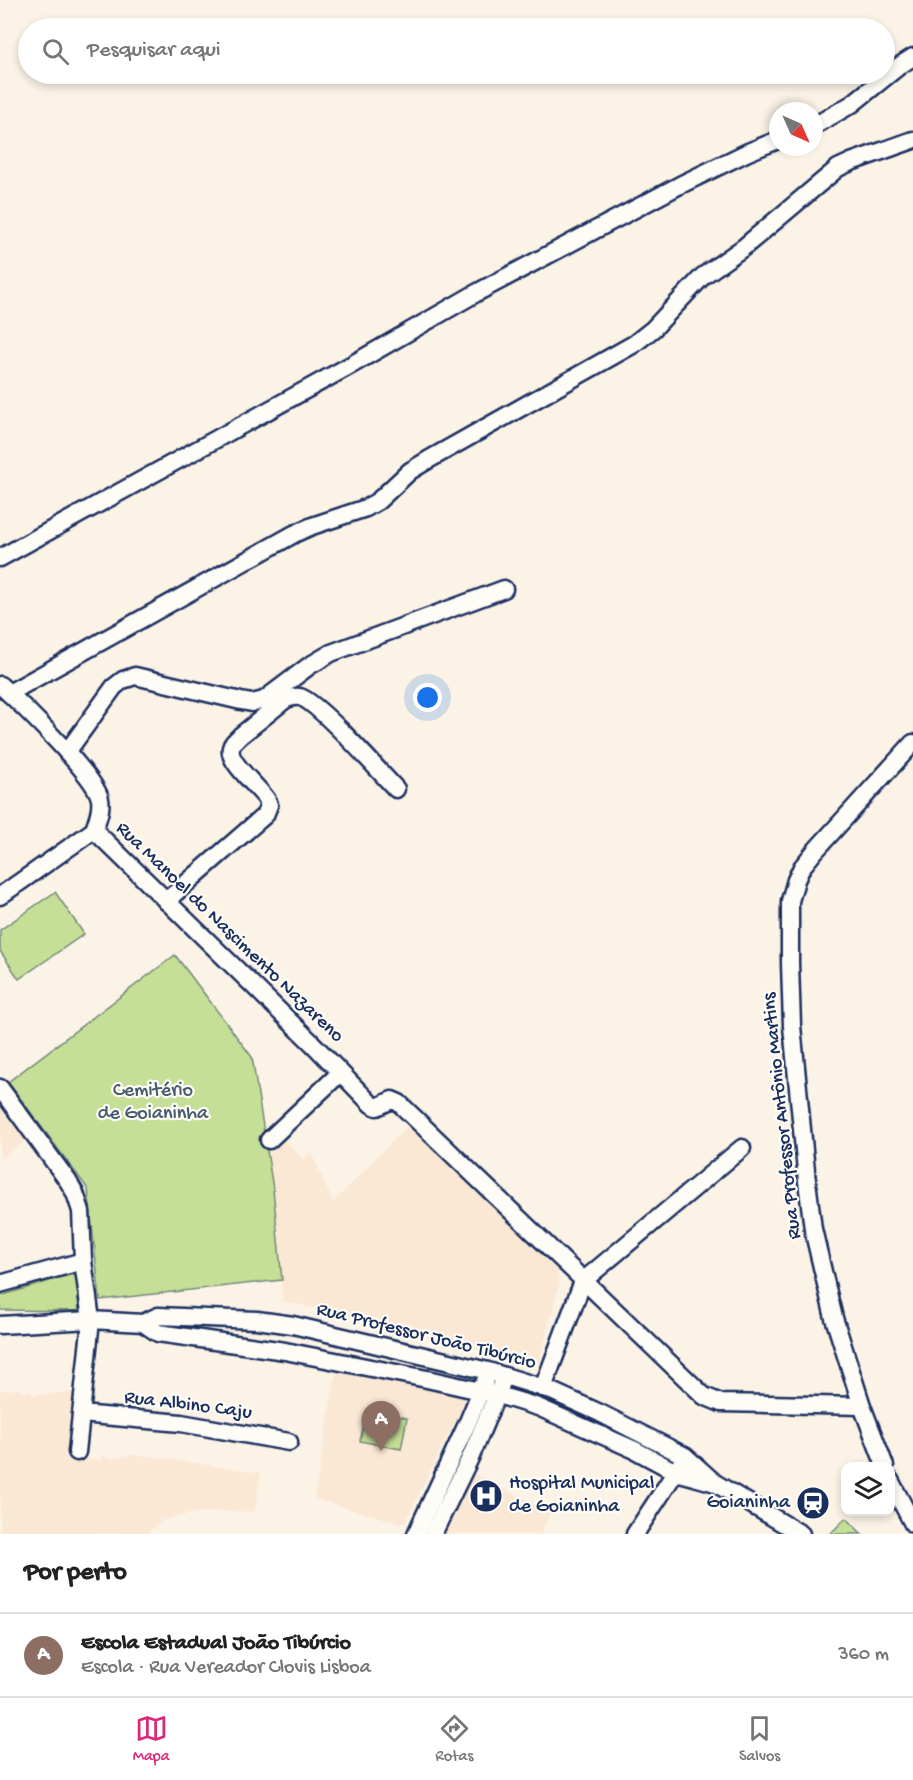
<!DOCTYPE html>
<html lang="pt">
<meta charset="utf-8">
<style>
:root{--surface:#fff;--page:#f6f6f6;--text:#222;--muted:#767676;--line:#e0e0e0;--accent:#db2777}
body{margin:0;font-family:"Gochi Hand",sans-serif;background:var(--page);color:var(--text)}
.controls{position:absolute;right:18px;bottom:18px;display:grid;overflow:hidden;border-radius:12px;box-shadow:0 3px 9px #0003}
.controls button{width:54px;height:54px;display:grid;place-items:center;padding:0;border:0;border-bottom:2px solid var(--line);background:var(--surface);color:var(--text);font:30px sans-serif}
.compass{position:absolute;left:769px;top:102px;width:54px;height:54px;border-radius:50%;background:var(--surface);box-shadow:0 3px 9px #0003;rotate:135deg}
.you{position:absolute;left:428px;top:698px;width:21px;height:21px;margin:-15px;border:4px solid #fff;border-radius:50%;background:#1a73e8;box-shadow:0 0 0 9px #1a73e833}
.badge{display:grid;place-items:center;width:39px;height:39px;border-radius:50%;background:var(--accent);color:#fff;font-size:20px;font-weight:700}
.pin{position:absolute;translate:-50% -50px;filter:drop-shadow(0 2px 3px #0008)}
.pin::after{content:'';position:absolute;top:32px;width:21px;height:18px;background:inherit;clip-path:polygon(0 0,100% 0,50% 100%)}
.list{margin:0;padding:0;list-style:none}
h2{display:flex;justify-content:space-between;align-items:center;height:78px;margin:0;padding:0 24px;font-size:26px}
h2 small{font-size:20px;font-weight:400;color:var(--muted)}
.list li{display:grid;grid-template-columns:39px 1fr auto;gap:18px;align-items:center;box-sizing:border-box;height:84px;padding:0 24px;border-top:2px solid var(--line)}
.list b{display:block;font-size:22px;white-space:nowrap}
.list p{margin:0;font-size:20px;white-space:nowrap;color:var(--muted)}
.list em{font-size:20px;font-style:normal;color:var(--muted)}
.icon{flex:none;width:33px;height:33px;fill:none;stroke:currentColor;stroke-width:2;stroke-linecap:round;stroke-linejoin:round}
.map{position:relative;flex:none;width:913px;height:1534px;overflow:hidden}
.search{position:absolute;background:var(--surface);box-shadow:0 3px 9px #0003;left:18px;right:18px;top:18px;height:66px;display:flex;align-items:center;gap:15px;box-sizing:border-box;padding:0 21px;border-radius:33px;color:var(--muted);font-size:22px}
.sheet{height:162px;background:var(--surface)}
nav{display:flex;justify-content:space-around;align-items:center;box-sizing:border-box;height:84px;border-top:2px solid var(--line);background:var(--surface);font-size:16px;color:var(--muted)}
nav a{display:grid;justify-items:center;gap:3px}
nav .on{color:var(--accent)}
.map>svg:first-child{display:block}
.built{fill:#fae8d4}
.green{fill:#c6df96;stroke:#70877a;stroke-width:1.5}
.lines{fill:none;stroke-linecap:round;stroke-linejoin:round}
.street-casing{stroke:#1b2f5e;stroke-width:21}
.street{stroke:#fdfcf7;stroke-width:16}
.labels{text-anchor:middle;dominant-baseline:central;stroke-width:4.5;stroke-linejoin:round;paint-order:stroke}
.street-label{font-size:20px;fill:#1b2f5e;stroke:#fdfcf7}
.park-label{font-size:20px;fill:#465b6c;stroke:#fdfcf7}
.poi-label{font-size:20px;fill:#1b2f5e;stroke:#fdfcf7;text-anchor:start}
</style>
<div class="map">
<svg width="913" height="1534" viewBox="0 0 913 1534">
<rect width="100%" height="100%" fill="#fcf3e7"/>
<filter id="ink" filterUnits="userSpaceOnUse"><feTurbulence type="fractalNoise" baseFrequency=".0167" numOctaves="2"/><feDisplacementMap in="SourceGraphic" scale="12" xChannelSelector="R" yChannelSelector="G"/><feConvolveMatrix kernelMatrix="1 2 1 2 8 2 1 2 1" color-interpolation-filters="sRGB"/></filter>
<g filter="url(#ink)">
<!-- built -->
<g class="built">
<polygon points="0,1106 26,1140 0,1159"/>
<polygon points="413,1120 555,1263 560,1282 538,1365 297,1304 283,1302 273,1189 266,1149 280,1135 303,1159 311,1152 333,1202"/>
<polygon points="336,1372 463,1396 465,1398 464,1403 404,1524 314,1499"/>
<polygon points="19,1389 22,1392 31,1391 32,1395 75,1392 69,1453 81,1455 81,1459 102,1460 103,1457 115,1458 128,1455 151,1456 261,1473 255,1512 220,1511 189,1514 161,1521 147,1534 7,1534 0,1531 0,1390"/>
<polygon points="468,1471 551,1512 541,1534 436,1534"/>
</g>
<!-- green -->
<g class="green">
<polygon points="55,892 84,934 19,979 0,951 0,930"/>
<polygon points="175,955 252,1057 273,1189 282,1280 100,1300 88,1189 8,1082"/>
<polygon points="76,1273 79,1311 0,1310 0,1296"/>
<polygon points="367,1410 407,1418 401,1449 360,1441"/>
<polygon points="846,1518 862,1534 830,1534"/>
</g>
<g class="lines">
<defs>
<g id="street">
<polyline points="814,126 852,104 899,66 913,57"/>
<polyline points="0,558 351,365 478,292 680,185 748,152 778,140"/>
<path d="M0 685C20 703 96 776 100 799 102 810 97 820 94 830"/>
<polyline points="9,693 294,534 312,526 366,508 378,501 410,471 428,460 634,344 653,329 703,276 744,247 838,168 851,162 913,140"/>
<polyline points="67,752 114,687 123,680 135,676 241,701 252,703 264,700 309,666 331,653 504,589"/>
<polyline points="94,830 312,1043 371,1104 377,1107 392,1100 399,1103 704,1396 721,1403 862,1406"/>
<polyline points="0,896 94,830"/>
<path d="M166 901 265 815 269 805 267 800C259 787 227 762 231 748 232 742 237 740 240 736L286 699C290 698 295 696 300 697 318 702 380 772 396 789"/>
<polyline points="0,1088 68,1181 75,1193 81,1211 83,1261 91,1320 77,1452"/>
<polyline points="269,1140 340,1073"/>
<polyline points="0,1284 83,1261"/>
<polyline points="143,1323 158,1333 285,1351 427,1379 498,1395 538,1407 635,1450 676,1472 712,1482"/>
<polyline points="0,1325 91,1320 143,1323 158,1316 257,1320 293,1325 488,1371 547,1389 600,1413 685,1456 715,1483 801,1534"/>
<polyline points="543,1388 583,1281 742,1148"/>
<polyline points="81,1414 181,1423 289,1442"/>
<polyline points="885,1466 862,1406 834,1318 813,1229 807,1181 792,1026 790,963 790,901 796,880 802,867 815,851 913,743"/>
<polyline points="890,1480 913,1524"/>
<polyline points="416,1534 467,1424 485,1381"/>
<polyline points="433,1534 471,1456 501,1385"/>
<polyline points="635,1534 682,1462"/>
</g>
</defs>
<!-- street casing -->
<use href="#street" class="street-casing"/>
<!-- street -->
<use href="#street" class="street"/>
</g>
</g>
<!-- icons -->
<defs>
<symbol id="hospital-disc" viewBox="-11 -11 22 22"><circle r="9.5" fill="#1b2f5e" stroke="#fdfcf7"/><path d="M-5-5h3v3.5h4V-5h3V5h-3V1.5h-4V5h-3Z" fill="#fff"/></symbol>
<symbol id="station-disc" viewBox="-11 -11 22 22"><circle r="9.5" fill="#1b2f5e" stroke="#fdfcf7"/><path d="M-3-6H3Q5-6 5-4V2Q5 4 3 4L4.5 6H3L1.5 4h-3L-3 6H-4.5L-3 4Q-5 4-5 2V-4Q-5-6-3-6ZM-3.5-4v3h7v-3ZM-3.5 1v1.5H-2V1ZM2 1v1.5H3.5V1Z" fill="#fff"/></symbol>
</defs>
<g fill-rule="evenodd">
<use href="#hospital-disc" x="467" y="1477" width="38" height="38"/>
<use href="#station-disc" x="794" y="1484" width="38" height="38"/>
</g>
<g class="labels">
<!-- street labels -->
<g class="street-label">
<text transform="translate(229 933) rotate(44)">Rua Manoel do Nascimento Nazareno</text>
<text transform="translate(783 1116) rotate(-96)">Rua Professor Antônio Martins</text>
<text transform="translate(426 1337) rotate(14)">Rua Professor João Tibúrcio</text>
<text transform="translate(188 1406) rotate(7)">Rua Albino Caju</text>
</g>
<!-- park labels -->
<g class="park-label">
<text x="153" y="1091">Cemitério<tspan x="153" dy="23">de Goianinha</tspan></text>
</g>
<!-- poi labels -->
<g class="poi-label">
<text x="509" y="1484">Hospital Municipal<tspan x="509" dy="23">de Goianinha</tspan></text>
<text x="790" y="1503" text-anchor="end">Goianinha</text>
</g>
</g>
</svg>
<div class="controls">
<button><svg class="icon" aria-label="layers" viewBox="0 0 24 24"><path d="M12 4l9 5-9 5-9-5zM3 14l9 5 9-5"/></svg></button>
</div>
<svg class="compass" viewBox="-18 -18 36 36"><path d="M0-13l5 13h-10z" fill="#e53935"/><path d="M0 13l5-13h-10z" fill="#767676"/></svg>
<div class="you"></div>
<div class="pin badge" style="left:381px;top:1451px;background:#8d6e63">A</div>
<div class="search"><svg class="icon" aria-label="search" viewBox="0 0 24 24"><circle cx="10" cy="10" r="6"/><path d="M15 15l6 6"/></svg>Pesquisar aqui</div>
</div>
<section class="sheet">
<h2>Por perto<small></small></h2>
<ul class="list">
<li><span class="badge" style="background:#8d6e63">A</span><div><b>Escola Estadual João Tibúrcio</b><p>Escola · Rua Vereador Clovis Lisboa</p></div><em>360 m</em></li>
</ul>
</section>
<nav>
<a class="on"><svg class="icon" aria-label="map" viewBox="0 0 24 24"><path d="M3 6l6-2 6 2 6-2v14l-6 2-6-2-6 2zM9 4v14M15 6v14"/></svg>Mapa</a>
<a><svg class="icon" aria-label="directions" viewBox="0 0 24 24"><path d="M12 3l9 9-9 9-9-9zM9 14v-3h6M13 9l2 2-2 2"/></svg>Rotas</a>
<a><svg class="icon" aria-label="saved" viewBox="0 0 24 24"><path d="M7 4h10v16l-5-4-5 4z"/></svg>Salvos</a>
</nav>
